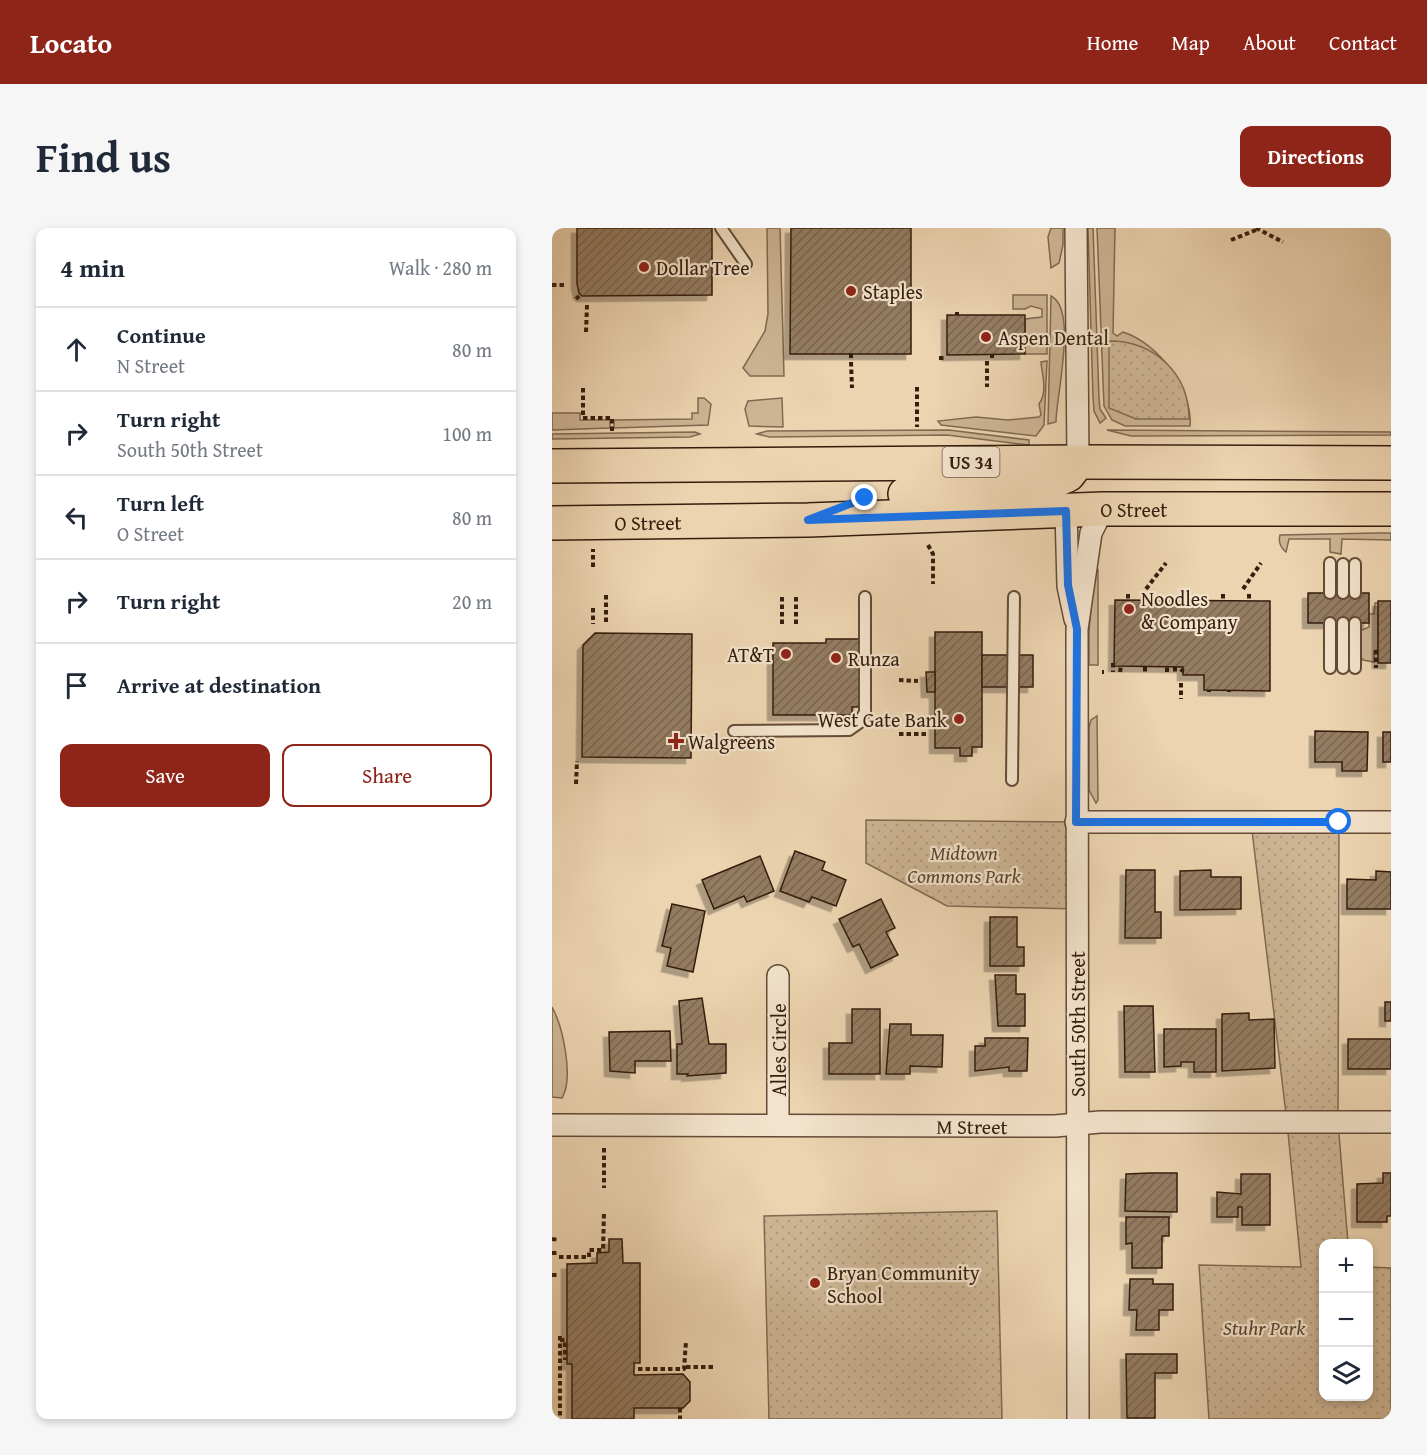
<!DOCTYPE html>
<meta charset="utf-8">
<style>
:root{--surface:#fff;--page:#f6f6f7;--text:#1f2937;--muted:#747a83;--line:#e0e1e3;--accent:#8f2418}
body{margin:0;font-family:"Gentium Book Plus",serif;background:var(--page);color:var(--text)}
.controls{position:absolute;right:18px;bottom:18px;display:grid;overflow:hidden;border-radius:12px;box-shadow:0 3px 9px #0003}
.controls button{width:54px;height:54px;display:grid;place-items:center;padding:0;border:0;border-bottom:2px solid var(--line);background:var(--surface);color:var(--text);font:30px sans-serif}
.stop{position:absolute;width:18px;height:18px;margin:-14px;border:4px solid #1a73e8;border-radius:50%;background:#fff}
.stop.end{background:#1a73e8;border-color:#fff;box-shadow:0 2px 6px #0008}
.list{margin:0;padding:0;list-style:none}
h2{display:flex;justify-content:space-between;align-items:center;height:78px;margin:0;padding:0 24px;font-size:26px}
h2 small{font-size:20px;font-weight:400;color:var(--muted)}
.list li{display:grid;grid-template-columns:39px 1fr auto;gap:18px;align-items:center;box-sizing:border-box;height:84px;padding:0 24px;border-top:2px solid var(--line)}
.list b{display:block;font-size:22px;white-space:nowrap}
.list p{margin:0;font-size:20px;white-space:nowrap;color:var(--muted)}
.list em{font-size:20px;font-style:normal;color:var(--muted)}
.actions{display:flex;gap:12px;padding:18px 24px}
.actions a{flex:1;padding:14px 0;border:2px solid var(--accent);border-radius:12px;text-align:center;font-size:21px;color:var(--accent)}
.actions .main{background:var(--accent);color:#fff}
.icon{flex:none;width:33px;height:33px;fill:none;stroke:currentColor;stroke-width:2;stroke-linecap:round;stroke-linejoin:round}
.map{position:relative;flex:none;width:839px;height:1191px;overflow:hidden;border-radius:12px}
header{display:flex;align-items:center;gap:36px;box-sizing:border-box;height:84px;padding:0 30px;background:var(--accent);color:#fff}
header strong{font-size:28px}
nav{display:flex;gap:33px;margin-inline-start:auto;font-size:21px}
.intro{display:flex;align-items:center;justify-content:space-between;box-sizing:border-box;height:144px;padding:0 36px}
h1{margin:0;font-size:42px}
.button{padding:15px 27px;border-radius:12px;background:var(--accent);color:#fff;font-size:21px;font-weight:700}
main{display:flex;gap:36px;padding:0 36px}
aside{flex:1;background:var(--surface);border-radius:12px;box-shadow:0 3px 9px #0003}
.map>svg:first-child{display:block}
.grass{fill:#cdb594;stroke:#816950;stroke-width:1.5}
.park{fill:url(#park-dots);stroke:#816950;stroke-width:1.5}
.building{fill:url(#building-hatch);stroke:#351d0d;stroke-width:1.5;filter:url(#shadow)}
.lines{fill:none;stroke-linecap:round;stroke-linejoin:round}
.lane-casing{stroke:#634b36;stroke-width:14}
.street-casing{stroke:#634b36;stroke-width:24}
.primary-casing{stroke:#351d0d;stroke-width:36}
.path{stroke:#351d0d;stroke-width:4;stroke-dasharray:4.5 3;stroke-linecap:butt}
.lane{stroke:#f3e3cc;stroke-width:10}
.street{stroke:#f3e3cc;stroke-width:21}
.primary{stroke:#ecd4b0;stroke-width:33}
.route{stroke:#1a73e8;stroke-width:8}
.poi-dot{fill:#8f2418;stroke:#f3e3cc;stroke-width:2}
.labels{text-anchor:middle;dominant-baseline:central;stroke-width:4.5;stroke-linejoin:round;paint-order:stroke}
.shield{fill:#f3e3cc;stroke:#6e5846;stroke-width:1.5}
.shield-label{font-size:18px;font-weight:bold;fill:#351d0d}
.poi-label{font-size:20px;fill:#351d0d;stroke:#f3e3cc;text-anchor:start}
.street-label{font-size:20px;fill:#351d0d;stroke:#f3e3cc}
.park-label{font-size:20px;font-style:italic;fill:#5b432f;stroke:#f3e3cc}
</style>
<header>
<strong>Locato</strong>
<nav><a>Home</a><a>Map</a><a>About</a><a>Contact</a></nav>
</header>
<div class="intro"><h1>Find us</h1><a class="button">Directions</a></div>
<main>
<aside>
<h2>4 min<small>Walk · 280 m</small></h2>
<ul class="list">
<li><svg class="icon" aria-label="ahead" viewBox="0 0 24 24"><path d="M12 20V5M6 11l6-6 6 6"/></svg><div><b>Continue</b><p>N Street</p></div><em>80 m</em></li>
<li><svg class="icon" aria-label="right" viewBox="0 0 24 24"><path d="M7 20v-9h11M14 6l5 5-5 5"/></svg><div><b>Turn right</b><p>South 50th Street</p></div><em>100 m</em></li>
<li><svg class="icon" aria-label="left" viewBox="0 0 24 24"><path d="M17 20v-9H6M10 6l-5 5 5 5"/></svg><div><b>Turn left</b><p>O Street</p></div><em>80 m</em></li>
<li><svg class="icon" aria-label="right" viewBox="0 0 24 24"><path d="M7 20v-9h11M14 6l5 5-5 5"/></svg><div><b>Turn right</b></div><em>20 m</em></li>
<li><svg class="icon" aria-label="arrive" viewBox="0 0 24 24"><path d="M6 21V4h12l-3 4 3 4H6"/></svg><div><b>Arrive at destination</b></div></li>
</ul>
<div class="actions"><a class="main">Save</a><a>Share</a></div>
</aside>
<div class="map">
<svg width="839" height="1191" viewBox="0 0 839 1191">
<defs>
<pattern id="park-dots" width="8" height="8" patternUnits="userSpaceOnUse" patternTransform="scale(1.5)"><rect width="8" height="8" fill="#cdb594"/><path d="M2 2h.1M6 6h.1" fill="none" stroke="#b19b7e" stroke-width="1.8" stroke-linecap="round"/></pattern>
<pattern id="building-hatch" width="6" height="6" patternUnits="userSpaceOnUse" patternTransform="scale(1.5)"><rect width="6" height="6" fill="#947c62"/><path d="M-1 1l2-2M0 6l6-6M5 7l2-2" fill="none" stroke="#7a654f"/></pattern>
<filter id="shadow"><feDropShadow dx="-5.5" dy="5.5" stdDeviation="0" flood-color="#0004"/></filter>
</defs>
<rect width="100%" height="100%" fill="#ecd4b0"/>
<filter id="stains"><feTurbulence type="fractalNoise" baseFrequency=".00333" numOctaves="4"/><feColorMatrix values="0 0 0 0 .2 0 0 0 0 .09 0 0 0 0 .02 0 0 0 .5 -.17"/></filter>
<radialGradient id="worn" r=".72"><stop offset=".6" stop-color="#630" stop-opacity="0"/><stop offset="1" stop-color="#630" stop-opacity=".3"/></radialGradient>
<!-- grass -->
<g class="grass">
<polygon points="215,0 228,0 232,148 198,148 191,140 213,103 216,86"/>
<polygon points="499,0 511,0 511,17 507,35 499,40 496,9"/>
<polygon points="536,0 541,0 547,170 548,181 554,190 548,195 542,183 541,169"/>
<path d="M545 0H563L561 105 565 108 571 104C606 115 641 161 638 198H573L560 192 552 178Z"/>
<polygon points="461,67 495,67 495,126 473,126 473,91 490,89 490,81 479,78 473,81 461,81"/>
<path d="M499 68C526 81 504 168 504 194L496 196Z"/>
<path d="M495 133 492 197 484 208 389 197 386 193 424 189 456 192 487 189 489 187 487 176C496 164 490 147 489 134Z"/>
<polygon points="146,170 152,170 159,176 156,197 62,200 62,192 140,191 140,185 146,185"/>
<polygon points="230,170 231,199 197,198 193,181 196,173"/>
<polygon points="0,185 28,185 28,192 58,192 58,200 0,202"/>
<polygon points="397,202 477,212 477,217 395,207 218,209 205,206 215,203"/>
<polygon points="555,202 839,204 839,207 579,208"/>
<polygon points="143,204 148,206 138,209 0,211 0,206"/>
<path d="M825 305H839V312L790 311 789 326 778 324V311H737L734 324C728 319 726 314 728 307Z"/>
<polygon points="546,342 546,437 537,437 537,403 542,346"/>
<polygon points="823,375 826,375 826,422 822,423 822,434 811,432 808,428 808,403 817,399 817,386 822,386"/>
<polygon points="545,488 546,572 544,575 537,562 537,499 539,492"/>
<path d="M0 779C11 799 22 850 10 870L0 869Z"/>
</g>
<!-- park -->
<g class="park">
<path d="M557 113C602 113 637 145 637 191H584L557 180Z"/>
<polygon points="314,592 524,594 525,681 395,678 314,635"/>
<polygon points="699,594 787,594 786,894 796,1015 772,1016 772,1168 816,1168 817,1039 839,1040 839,1191 657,1191 647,1037 749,1039 735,894"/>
<polygon points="445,983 450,1191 217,1191 212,988"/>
</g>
<!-- building -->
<g class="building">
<polygon points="25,0 160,0 160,67 30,68 27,65 25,56"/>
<polygon points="239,0 359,0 359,126 238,126"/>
<polygon points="395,87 473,87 473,126 395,127"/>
<rect x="756" y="365" width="61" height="30"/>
<polygon points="563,372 718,373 718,463 652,462 652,447 631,447 631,439 562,438"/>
<rect x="826" y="373" width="13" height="62"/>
<polygon points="383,404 430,404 430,519 420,519 420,528 408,528 408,520 383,520"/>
<polygon points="43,405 140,406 139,530 30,529 31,417"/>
<polygon points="274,411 307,411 307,479 300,479 300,487 221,487 221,415 274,415"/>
<rect x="430" y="427" width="51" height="32"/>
<polygon points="374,444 383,444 383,464 375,464"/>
<polygon points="763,503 816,504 815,543 790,543 790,534 763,534"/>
<rect x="831" y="504" width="8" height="30"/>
<polygon points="243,623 273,634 270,642 294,652 284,678 260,669 257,674 228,663"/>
<polygon points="208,628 222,663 195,674 192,668 162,681 150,652"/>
<polygon points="574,642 603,642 603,684 609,684 609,710 573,710"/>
<polygon points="659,642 659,649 689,649 689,681 628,682 628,643"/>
<polygon points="824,643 839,644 839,681 795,681 795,651 824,652"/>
<polygon points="329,671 343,700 334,704 346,727 319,740 307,716 301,719 287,691"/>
<polygon points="120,676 153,683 141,744 115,738 119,720 110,718"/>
<polygon points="438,689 465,689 465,719 472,719 472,738 438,738"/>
<polygon points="443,747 464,747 464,766 473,766 473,798 446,798"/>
<polygon points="150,770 157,816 174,816 174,845 135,848 136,846 125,846 125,816 130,816 127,773"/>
<rect x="833" y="774" width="6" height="19"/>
<polygon points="572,778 601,778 603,844 573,844"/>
<polygon points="300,781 328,781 328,846 277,846 277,815 300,815"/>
<polygon points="697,785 697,792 722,791 723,840 670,843 670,786"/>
<polygon points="338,796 359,796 359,807 391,807 390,839 358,838 358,846 334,846"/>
<polygon points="612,801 664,801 664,844 642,844 642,834 629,834 629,838 612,839"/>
<polygon points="118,803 119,833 83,833 83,845 58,843 57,804"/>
<polygon points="433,810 476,810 475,843 457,843 457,839 423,843 423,818 433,818"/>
<rect x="796" y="811" width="43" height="30"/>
<polygon points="598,945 625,945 625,984 573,983 574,946"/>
<polygon points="831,945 839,945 839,988 835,988 835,994 805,994 805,956 831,955"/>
<polygon points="689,946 718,946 718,997 690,997 690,979 686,979 686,989 665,989 665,964 689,966"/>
<polygon points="574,989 617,989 617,1008 610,1008 610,1040 580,1040 580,1015 574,1016"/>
<polygon points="57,1011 70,1011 71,1035 88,1035 88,1135 82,1135 82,1147 131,1146 138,1154 138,1173 131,1180 82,1180 82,1191 20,1191 20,1136 15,1136 15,1036 45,1035 45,1025 57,1024"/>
<polygon points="578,1051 601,1051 601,1056 621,1056 621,1082 607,1082 607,1102 584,1102 585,1082 577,1082"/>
<polygon points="574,1126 625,1126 625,1145 603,1145 603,1190 575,1190"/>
</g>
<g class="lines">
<defs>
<g id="lane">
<polyline points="169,0 194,36"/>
<polyline points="791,336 791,365"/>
<polyline points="803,336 803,365"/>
<polyline points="778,365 778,335"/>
<polyline points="778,395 778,440"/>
<polyline points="791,395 791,440"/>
<polyline points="803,395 803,440"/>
<polyline points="182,503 297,502 307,495 313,484 313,369"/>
<polyline points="460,552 462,369"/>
</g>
<g id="street">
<polyline points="524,0 526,234"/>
<polyline points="514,283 516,358 523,391"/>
<polyline points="524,594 839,594"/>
<polyline points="226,896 226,748"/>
<path id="s1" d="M0 897 503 898 548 894H839"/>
<polyline points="526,1191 525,401 539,305 551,281"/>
</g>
<g id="primary">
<polyline points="0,238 526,234 839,235"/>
<polyline points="353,266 490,258 516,247 526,234"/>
<path id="s2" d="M0 295 256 292 551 281H839"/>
</g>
</defs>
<!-- lane casing -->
<use href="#lane" class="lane-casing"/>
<!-- street casing -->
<use href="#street" class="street-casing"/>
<!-- primary casing -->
<use href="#primary" class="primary-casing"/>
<!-- path -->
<g class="path">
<polyline points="704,0 731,14"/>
<polyline points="679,12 704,2"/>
<polyline points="0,57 15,57"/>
<polyline points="24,71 28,67"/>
<polyline points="405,84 405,87"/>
<polyline points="34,104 35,77"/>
<polyline points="299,126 299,130"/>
<polyline points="440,126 440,130"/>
<polyline points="387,130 392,130"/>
<polyline points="435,133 435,159"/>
<polyline points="299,134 300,160"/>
<polyline points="365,159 365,199"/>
<polyline points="31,160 31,190 60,190 60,203"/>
<polyline points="376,317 381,326 381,356"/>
<polyline points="41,339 41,321"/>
<polyline points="594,361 614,335"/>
<polyline points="691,361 709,335"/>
<polyline points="576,366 576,372"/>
<polyline points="607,366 607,372"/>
<polyline points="635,366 635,372"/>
<polyline points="671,366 671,372"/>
<polyline points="697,366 697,373"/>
<polyline points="54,367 54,396"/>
<polyline points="230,369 230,398"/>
<polyline points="244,369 244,397"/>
<polyline points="41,380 41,396"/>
<polyline points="824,422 824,440"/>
<polyline points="561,435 561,444"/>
<polyline points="593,439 593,444"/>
<polyline points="623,439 623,444"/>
<polyline points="550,444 552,444"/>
<polyline points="568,444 569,438"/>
<polyline points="615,444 615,439"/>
<polyline points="629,444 631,441"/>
<polyline points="347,452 366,453"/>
<polyline points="629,455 629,471"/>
<polyline points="657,462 657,464"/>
<polyline points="677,463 677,464"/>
<polyline points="347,506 376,506"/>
<polyline points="24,556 25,533"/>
<polyline points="52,920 52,960"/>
<polyline points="0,1011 7,1012"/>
<polyline points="0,1025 7,1025"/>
<polyline points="7,1029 37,1029 37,1022 51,1022 52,984"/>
<polyline points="0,1047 7,1047"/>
<polyline points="8,1108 8,1191"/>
<polyline points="8,1112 13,1112 13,1132"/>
<polyline points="134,1139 162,1139"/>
<polyline points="86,1141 132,1141 134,1113"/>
<polyline points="128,1180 128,1191"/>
</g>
<!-- lane -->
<use href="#lane" class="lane"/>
<!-- street -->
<use href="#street" class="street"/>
<!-- primary -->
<use href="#primary" class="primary"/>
</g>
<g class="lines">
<!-- route -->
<polyline class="route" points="313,270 256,292 514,283 516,357 525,401 524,594 787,594"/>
</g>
<!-- markers -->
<g class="poi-dot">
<circle cx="92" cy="39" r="6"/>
<circle cx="299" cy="63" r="6"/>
<circle cx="434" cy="109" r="6"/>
<circle cx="577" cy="381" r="6"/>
<circle cx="234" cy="426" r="6"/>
<circle cx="284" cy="430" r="6"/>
<circle cx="407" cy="491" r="6"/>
<path d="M121 504h6v6h6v6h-6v6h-6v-6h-6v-6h6z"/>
<circle cx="263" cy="1055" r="6"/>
</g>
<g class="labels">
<!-- shield labels -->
<rect class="shield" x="390.5" y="219" width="57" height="30" rx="4.5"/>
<g class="shield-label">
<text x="419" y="234">US 34</text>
</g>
<!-- poi labels -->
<g class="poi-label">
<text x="104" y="39">Dollar Tree</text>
<text x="311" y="63">Staples</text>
<text x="446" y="109">Aspen Dental</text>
<text x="589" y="370">Noodles<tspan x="589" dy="23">&amp; Company</tspan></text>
<text x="222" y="426" text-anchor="end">AT&amp;T</text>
<text x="296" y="430">Runza</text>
<text x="395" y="491" text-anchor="end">West Gate Bank</text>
<text x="136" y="513">Walgreens</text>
<text x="275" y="1044">Bryan Community<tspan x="275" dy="23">School</tspan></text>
</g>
<!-- street labels -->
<g class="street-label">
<text stroke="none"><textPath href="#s2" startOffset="582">O Street</textPath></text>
<text stroke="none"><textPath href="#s2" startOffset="96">O Street</textPath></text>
<text transform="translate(525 796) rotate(-90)">South 50th Street</text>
<text transform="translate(226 822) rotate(-90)">Alles Circle</text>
<text stroke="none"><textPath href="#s1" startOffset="420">M Street</textPath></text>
</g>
<!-- park labels -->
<g class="park-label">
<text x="412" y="624">Midtown<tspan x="412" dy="23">Commons Park</tspan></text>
<text x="712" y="1099">Stuhr Park</text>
</g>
</g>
<rect width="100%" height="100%" filter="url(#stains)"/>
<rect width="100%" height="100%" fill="url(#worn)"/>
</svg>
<div class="controls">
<button>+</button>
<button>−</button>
<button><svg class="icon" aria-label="layers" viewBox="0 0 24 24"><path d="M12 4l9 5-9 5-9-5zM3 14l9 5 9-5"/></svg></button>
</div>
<div class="stop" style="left:787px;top:594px"></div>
<div class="stop end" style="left:313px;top:270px"></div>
</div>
</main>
